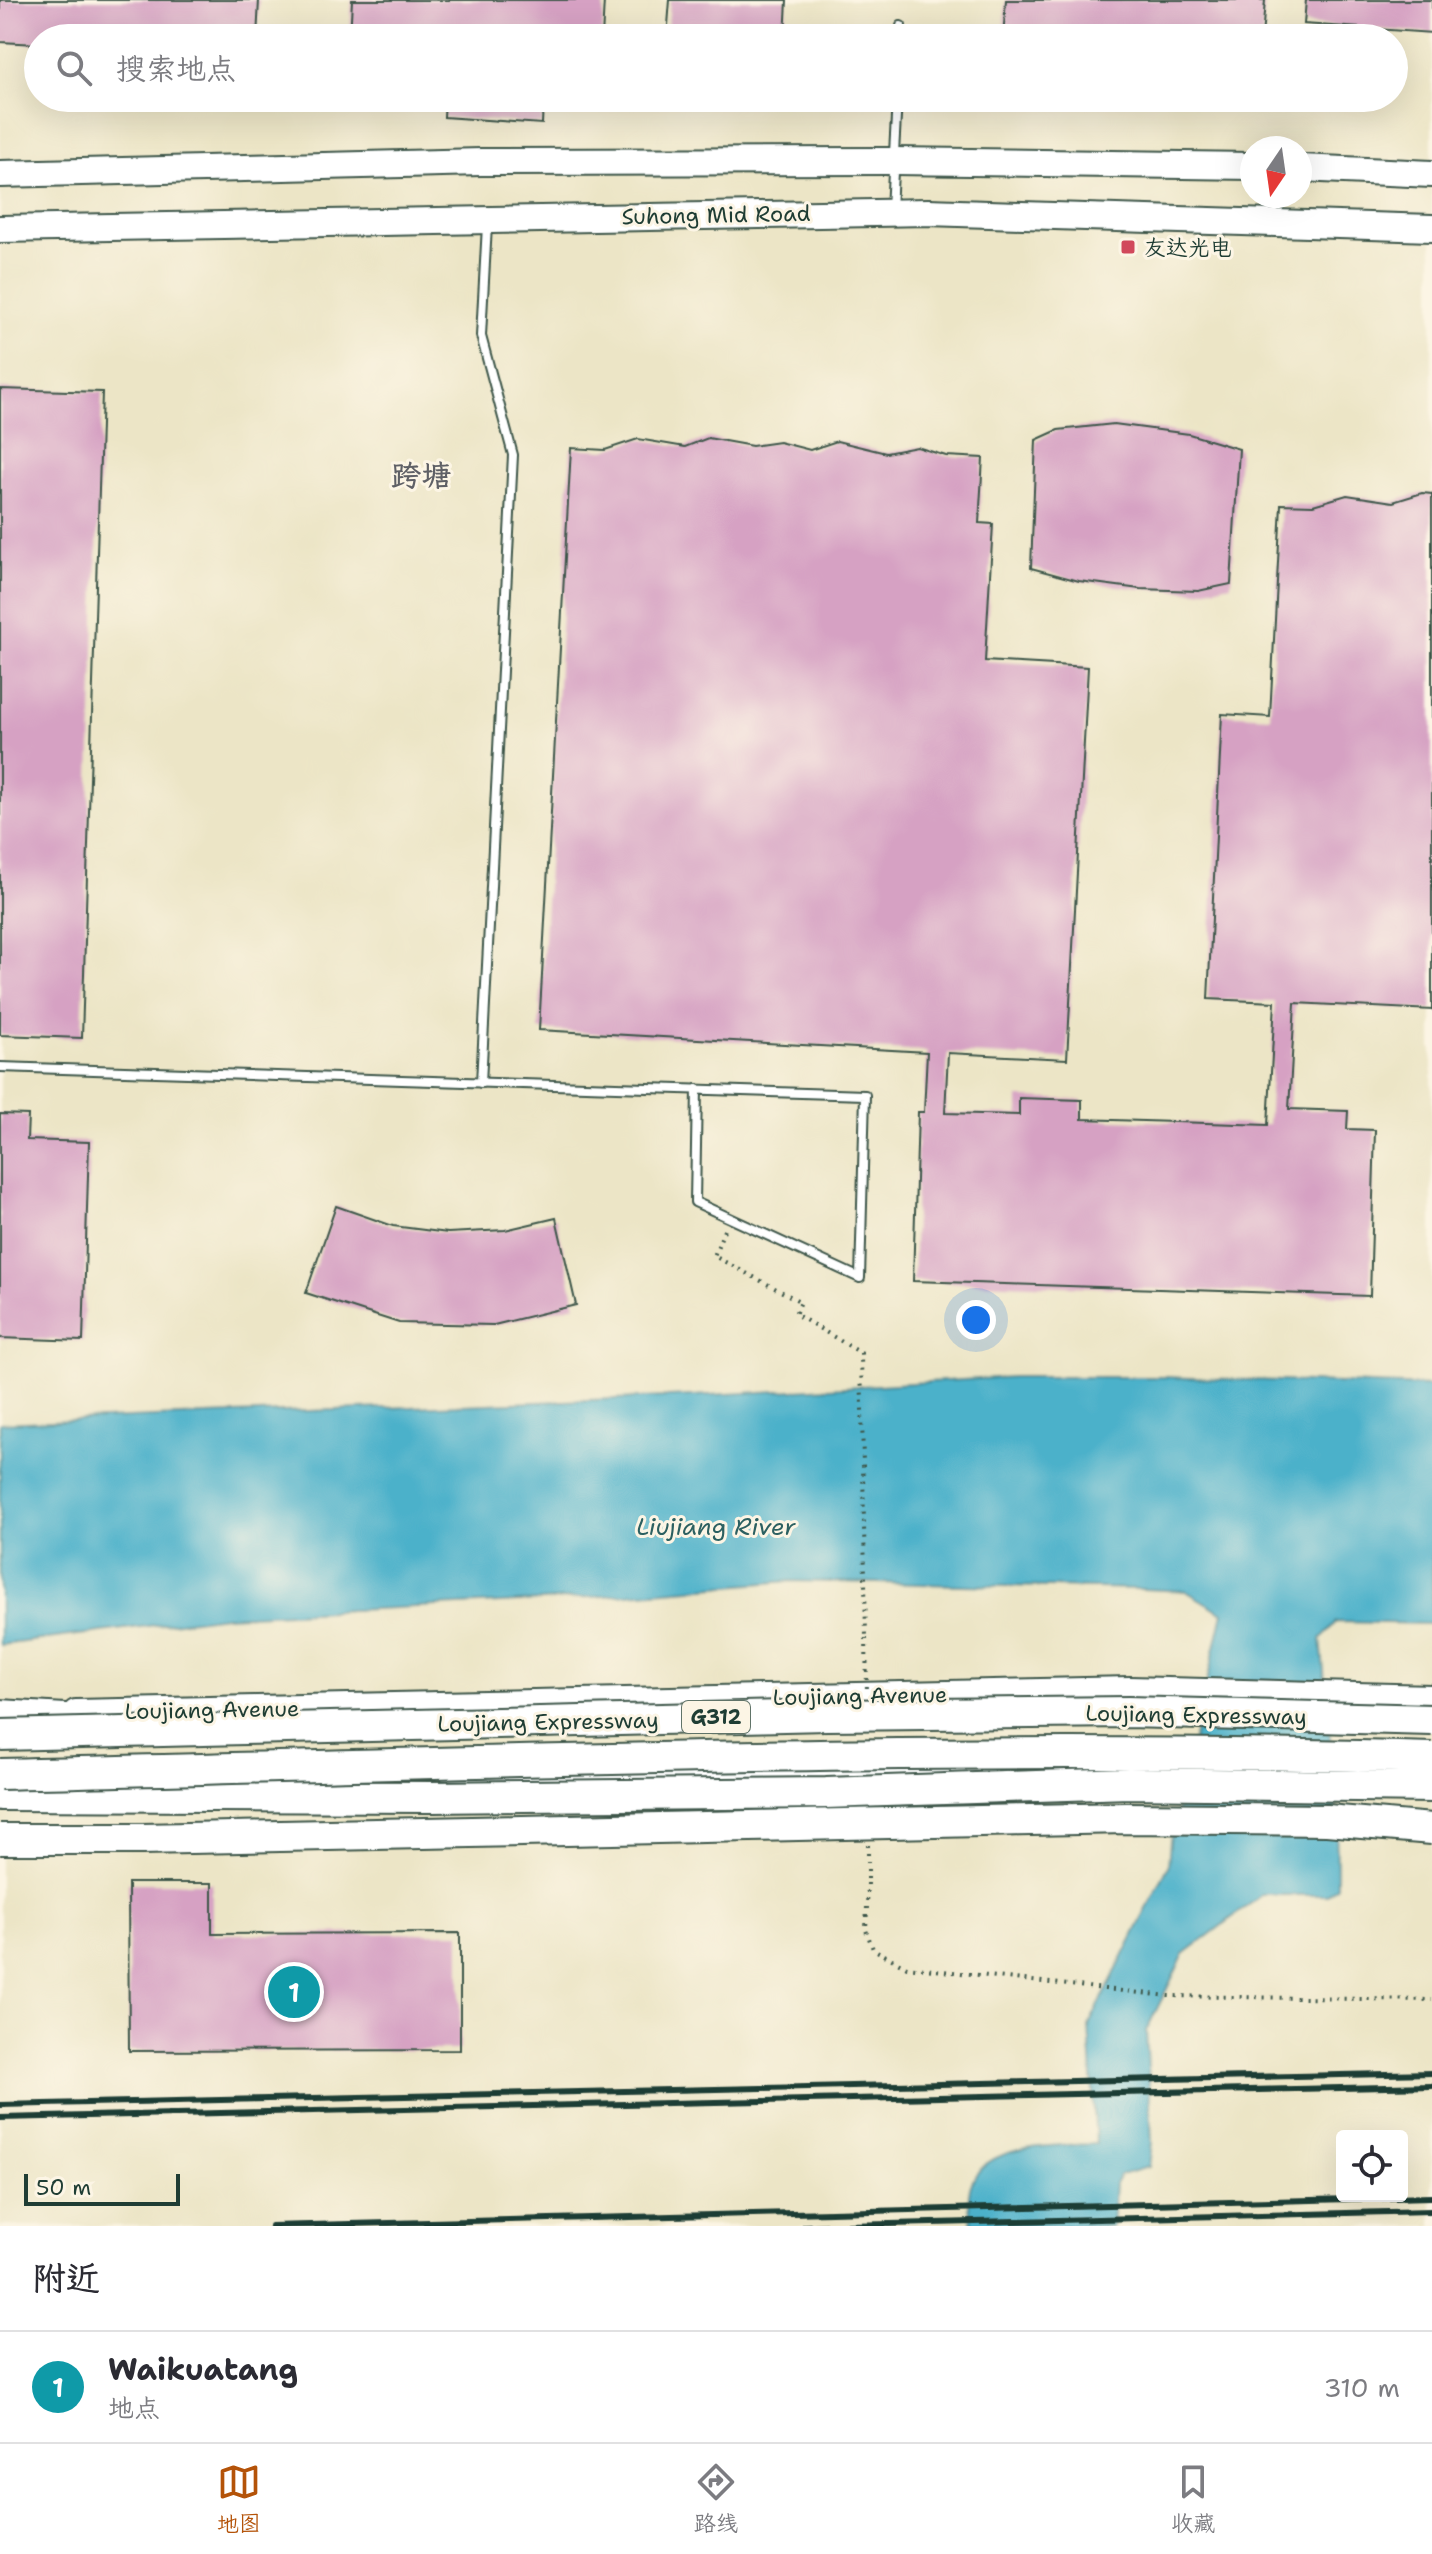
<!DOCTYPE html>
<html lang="zh">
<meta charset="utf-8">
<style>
:root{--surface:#fff;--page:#f7f7f7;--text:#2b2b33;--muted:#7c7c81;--line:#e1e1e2;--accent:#b45309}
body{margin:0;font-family:"Shantell Sans","LXGW WenKai TC",sans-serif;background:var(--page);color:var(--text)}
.controls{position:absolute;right:24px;bottom:24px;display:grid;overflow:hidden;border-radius:8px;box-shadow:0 8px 32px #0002}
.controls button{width:72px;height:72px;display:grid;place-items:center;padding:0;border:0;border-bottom:2px solid var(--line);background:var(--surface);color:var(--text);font:40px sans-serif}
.compass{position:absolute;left:1240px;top:136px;width:72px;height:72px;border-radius:50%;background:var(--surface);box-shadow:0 8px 32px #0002;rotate:193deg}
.scale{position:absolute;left:24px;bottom:20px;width:156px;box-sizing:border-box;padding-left:8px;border:4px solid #1f3d34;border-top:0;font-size:22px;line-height:28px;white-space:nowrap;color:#1f3d34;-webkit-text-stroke:6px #fcf5e5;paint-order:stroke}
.you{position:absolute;left:976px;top:1320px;width:28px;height:28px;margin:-20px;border:6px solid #fff;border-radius:50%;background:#1a73e8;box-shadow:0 0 0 12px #1a73e833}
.badge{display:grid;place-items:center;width:52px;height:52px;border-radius:50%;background:var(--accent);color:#fff;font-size:26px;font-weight:700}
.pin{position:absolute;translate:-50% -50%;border:4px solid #fff;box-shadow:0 2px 8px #0006}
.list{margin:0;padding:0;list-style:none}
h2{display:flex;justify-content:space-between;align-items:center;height:104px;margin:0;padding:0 32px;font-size:34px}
h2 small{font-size:26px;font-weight:400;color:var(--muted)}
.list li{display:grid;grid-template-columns:52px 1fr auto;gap:24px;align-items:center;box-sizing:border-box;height:112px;padding:0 32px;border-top:2px solid var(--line)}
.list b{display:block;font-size:30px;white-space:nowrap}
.list p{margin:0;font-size:26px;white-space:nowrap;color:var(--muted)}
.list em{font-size:26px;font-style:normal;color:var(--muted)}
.icon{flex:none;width:44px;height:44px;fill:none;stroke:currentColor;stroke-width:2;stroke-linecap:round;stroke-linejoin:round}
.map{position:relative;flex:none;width:1432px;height:2226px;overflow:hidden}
.search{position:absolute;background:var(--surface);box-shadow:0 8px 32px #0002;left:24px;right:24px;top:24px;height:88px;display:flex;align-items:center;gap:20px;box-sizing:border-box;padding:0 28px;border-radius:44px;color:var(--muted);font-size:30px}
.sheet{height:216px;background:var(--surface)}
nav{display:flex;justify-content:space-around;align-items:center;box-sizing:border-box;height:112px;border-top:2px solid var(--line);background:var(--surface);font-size:22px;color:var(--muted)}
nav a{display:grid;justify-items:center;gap:4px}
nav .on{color:var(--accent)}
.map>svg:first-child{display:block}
.water{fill:#4bb1ca;stroke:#35777f;stroke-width:2}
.building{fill:#d6a1c3}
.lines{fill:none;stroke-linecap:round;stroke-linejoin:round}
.lane-casing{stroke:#3e564a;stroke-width:12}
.primary-casing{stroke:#3e564a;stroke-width:30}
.highway-casing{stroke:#3e564a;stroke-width:34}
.path{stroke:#3e564a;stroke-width:4;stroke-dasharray:2 6;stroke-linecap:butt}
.lane{stroke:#fff;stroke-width:8}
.primary{stroke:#fff;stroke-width:26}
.highway{stroke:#fff;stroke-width:30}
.rail{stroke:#1f3d34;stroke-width:6}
.highway-bridge-casing{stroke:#3e564a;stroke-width:34;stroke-linecap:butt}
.path-bridge{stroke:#3e564a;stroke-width:4;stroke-dasharray:2 6;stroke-linecap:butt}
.highway-bridge{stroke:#fff;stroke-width:30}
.poi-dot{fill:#d1495b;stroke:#fcf5e5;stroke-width:3}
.labels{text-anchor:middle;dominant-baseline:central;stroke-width:6;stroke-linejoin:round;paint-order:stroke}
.shield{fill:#fcf5e5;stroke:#617469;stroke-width:2}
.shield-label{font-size:20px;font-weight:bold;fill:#1f3d34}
.street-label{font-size:22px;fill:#1f3d34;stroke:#fcf5e5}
.poi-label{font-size:22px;fill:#1f3d34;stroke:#fcf5e5;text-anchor:start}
.water-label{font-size:24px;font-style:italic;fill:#2c6061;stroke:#fcf5e5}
.district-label{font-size:30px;font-weight:bold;fill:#5f6066;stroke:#fcf5e5}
</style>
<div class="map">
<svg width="1432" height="2226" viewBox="0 0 1432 2226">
<rect width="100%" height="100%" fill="#fcf5e5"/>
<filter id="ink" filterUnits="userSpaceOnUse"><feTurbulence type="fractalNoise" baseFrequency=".0125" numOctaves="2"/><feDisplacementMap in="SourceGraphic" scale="16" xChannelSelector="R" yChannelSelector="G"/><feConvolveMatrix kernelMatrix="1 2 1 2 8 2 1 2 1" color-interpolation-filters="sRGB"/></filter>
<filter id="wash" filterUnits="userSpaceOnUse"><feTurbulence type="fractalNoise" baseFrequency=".006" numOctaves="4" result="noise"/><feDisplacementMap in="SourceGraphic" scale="32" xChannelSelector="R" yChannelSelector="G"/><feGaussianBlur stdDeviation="1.8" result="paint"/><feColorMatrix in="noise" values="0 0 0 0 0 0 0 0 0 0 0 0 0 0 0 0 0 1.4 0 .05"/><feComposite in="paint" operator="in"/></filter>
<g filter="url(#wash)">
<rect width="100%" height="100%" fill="#ece5c6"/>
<!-- water -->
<path class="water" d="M1013 1377H1161L1432 1386V1624L1336 1622 1321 1639 1336 1803 1337 1886 1327 1895H1262L1184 1954 1146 2031 1152 2142 1149 2167 1120 2175 1115 2184 1112 2226H972C971 2216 968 2205 969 2195 974 2141 1057 2146 1096 2144L1089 2025 1168 1867 1170 1841 1223 1613 1186 1591 1142 1589 789 1581 541 1601 225 1616 0 1645V1423L693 1396Z"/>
<g id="blocks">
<!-- building -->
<g class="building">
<polygon points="0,0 259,0 257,38 38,38 38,44 0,42"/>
<polygon points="352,0 604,0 602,38 350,38"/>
<polygon points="670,0 787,0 785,38 667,38"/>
<polygon points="1006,0 1265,0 1262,38 1003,38"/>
<polygon points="1306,0 1432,0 1432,33 1304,24"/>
<polygon points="445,98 543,102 542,124 444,117"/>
<polygon points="0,389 102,392 82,1038 0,1035"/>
<polygon points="1114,424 1189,434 1239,449 1231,584 1198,591 1140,589 1079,581 1031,568 1036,440 1058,430"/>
<polygon points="708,438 752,446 779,442 810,450 837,441 886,453 917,447 946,456 983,458 979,523 993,524 985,661 1088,667 1067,1059 948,1053 945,1113 1019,1115 1019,1098 1082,1100 1082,1119 1268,1125 1275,1002 1208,999 1222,714 1270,717 1281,504 1313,505 1347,495 1393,502 1422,493 1432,494 1432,1010 1295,1003 1289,1109 1348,1111 1347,1129 1375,1130 1370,1296 913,1281 918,1112 924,1112 927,1052 539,1030 571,448 605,450 638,439 685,447"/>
<polygon points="0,1114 28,1115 27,1140 89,1142 83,1341 0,1338"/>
<polygon points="336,1206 393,1226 448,1233 505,1230 556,1218 576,1305 494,1325 399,1323 306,1293"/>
<polygon points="128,1883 212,1883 212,1934 460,1933 460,2050 129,2051"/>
</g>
</g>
</g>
<g filter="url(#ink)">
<use href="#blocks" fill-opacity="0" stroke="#3e564a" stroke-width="2"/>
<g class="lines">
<defs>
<g id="lane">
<polyline points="900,38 901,26"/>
<polyline points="891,209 897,98"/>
<polyline points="0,1067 865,1095 860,1278 695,1202 697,1089"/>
<polyline points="481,1083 513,455 481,336 487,225"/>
</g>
<g id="primary">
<polyline points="1300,168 1432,174"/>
<polyline points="0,174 481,162 894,161 1252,166"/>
<polyline points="0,229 928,212 1432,228"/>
<polyline points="76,1713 1130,1690 1432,1698"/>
<polyline points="455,1782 1048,1772"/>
</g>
<g id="highway">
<polyline points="0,1715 97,1721"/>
<polyline points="0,1795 432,1797"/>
</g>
</defs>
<!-- lane casing -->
<use href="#lane" class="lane-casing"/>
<!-- primary casing -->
<use href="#primary" class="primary-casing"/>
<!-- highway casing -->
<use href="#highway" class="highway-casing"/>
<!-- path -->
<g class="path">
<polyline points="724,1230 714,1256 801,1302 795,1314 861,1353 866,1638"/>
<polyline points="868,1883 866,1930 873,1949 907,1967 1168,1996 1432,2000"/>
</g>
<!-- lane -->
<use href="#lane" class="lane"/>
<!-- primary -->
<use href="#primary" class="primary"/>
<!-- highway -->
<use href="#highway" class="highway"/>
<!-- rail -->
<g class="rail">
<polyline points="0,2105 1432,2073"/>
<polyline points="0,2118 1432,2086"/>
<polyline points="271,2226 1432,2197"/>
<polyline points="805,2226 1432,2211"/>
</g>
<defs>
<g id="highway-bridge">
<polyline points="0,1735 827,1715 1128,1712 1432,1720"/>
<path d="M0 1774C477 1763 955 1744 1432 1758"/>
<polyline points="432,1797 826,1793 1129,1783 1432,1787"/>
<polyline points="0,1839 142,1839 1126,1818 1327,1820 1432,1829"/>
</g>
</defs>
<!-- highway-bridge casing -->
<use href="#highway-bridge" class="highway-bridge-casing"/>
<!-- path-bridge -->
<g class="path-bridge">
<polyline points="866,1638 867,1693"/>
<polyline points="868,1845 868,1883"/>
</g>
<!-- highway-bridge -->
<use href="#highway-bridge" class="highway-bridge"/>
</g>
</g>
<!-- markers -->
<rect class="poi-dot" x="1120" y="239" width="16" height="16" rx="4"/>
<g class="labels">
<!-- shield labels -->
<rect class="shield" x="682" y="1701" width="68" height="32" rx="6"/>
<g class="shield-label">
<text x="716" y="1717">G312</text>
</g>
<!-- street labels -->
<g class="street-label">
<text transform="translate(716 215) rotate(-1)">Suhong Mid Road</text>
<text transform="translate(860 1696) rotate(-1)">Loujiang Avenue</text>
<text transform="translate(212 1710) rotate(-1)">Loujiang Avenue</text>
<text transform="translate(1196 1715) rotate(1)">Loujiang Expressway</text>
<text transform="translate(548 1722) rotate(-1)">Loujiang Expressway</text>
</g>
<!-- poi labels -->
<g class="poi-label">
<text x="1144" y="247">友达光电</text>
</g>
<!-- water labels -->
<g class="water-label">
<text x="716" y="1527">Liujiang River</text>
</g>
<!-- district labels -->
<g class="district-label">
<text x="421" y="475">跨塘</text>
</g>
</g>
</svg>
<div class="controls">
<button><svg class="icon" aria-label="locate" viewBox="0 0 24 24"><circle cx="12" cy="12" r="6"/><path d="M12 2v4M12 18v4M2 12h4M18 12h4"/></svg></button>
</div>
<svg class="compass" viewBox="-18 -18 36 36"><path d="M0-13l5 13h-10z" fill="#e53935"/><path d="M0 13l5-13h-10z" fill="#7c7c81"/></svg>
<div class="scale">50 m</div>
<div class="you"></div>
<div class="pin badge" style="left:294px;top:1992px;background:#0f9aa8">1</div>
<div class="search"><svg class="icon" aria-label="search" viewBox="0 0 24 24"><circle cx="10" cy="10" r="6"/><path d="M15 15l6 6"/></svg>搜索地点</div>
</div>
<section class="sheet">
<h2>附近<small></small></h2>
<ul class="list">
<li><span class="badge" style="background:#0f9aa8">1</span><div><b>Waikuatang</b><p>地点</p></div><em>310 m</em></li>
</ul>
</section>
<nav>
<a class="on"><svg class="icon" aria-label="map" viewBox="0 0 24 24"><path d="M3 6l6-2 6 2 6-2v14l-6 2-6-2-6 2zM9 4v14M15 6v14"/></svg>地图</a>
<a><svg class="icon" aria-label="directions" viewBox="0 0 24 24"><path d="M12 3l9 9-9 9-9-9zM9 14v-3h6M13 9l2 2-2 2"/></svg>路线</a>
<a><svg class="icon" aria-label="saved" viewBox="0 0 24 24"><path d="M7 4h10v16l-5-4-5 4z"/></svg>收藏</a>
</nav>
